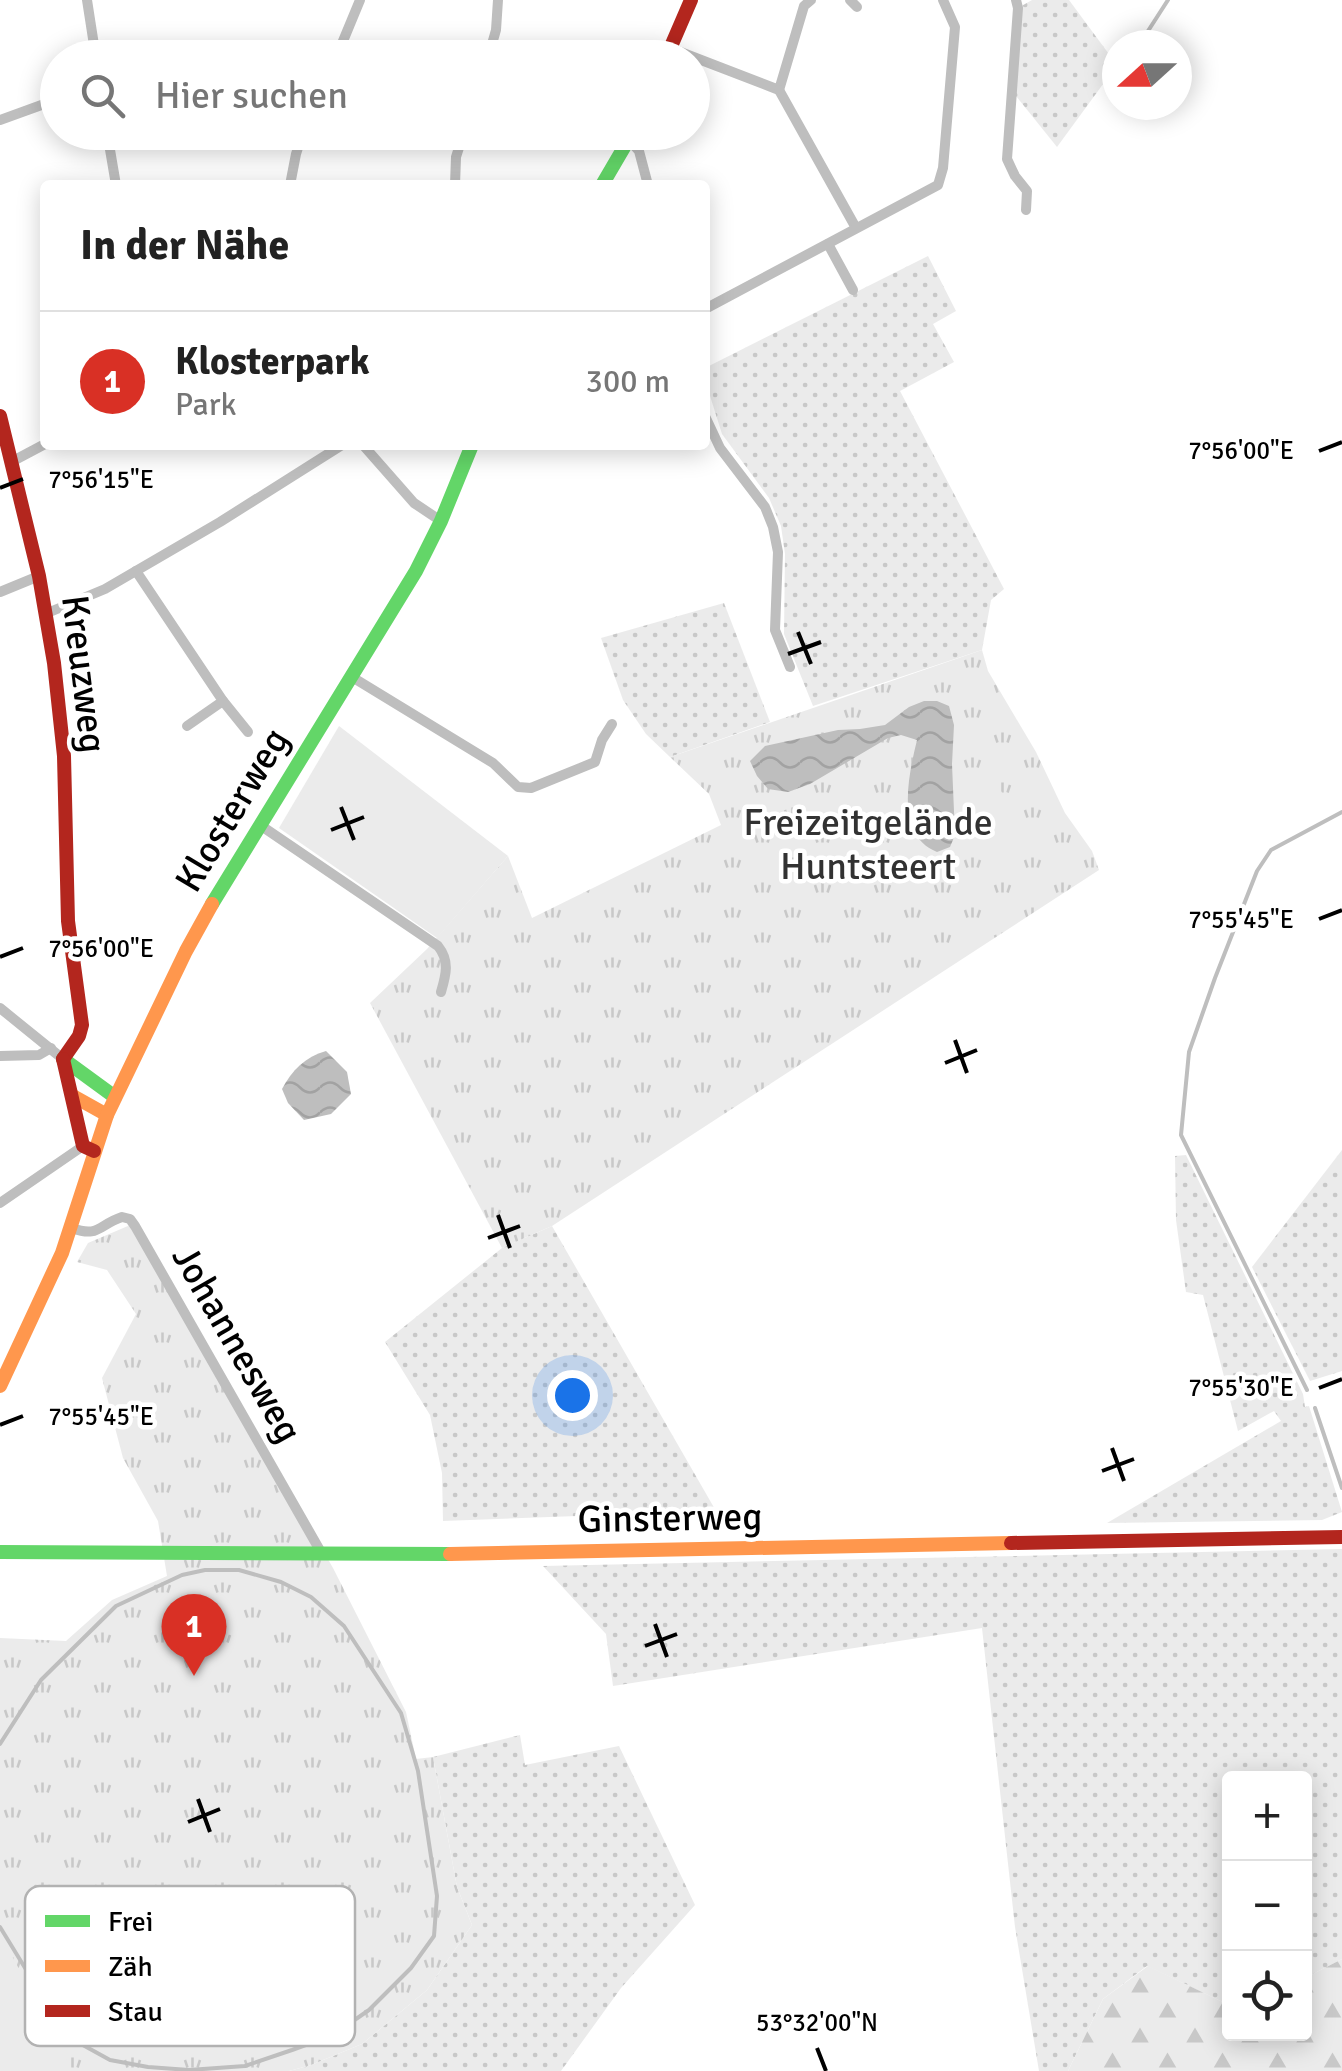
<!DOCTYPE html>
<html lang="de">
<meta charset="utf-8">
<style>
:root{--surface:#fff;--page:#f6f6f6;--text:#222;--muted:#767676;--line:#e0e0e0;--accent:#d93025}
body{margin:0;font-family:Signika,sans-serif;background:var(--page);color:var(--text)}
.controls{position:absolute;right:30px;bottom:30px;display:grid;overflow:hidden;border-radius:10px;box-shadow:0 5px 25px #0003}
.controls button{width:90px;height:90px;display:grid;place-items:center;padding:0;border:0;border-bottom:2px solid var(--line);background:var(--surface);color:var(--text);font:50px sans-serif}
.compass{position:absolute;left:1102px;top:30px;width:90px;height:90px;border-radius:50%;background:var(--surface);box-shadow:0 5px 25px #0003;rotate:249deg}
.you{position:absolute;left:572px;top:1395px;width:35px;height:35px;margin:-25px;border:8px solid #fff;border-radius:50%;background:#1a73e8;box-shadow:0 0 0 15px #1a73e833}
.badge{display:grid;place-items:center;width:65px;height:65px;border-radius:50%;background:var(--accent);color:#fff;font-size:32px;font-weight:700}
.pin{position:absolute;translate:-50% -82px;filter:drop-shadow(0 2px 5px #0008)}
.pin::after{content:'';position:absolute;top:52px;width:35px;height:30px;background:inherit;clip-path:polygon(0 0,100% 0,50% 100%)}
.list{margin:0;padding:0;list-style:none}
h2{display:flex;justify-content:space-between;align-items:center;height:130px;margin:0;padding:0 40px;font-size:42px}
h2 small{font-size:32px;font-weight:400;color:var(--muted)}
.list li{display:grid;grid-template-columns:65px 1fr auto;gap:30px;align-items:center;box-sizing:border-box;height:140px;padding:0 40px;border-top:2px solid var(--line)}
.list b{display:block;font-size:38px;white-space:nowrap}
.list p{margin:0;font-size:32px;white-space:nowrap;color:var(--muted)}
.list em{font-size:32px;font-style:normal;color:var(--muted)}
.icon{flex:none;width:55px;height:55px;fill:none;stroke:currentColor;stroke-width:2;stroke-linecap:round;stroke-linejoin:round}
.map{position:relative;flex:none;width:1342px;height:2071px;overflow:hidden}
.search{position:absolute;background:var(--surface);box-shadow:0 5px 25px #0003;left:40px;top:40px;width:670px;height:110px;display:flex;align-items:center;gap:25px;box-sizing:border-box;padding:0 35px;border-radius:55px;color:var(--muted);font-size:38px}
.panel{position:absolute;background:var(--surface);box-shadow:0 5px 25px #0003;left:40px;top:180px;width:670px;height:270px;border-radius:10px}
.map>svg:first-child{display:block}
.grass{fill:url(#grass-dots)}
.forest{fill:url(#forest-firs)}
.park{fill:url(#park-tufts)}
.pitch{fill:#ebebeb}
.water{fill:url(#water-waves)}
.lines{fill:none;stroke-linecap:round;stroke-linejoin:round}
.stream{stroke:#bebebe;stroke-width:4}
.street{stroke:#bebebe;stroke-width:10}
.fast{stroke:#63d668;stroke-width:14}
.slow{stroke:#ff974d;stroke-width:14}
.jam{stroke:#b3261e;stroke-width:14}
.ticks{fill:none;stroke:#000;stroke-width:4}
.labels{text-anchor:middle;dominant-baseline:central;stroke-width:9;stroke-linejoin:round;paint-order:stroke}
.street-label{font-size:38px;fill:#000;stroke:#fff}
.park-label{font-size:38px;fill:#323232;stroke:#fff}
.key{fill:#fff;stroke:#b2b2b2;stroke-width:2.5}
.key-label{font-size:28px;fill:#000}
.ticks-label{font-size:25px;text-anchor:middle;fill:#000;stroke:#fff;stroke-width:9;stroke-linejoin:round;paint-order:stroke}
</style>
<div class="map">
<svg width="1342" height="2071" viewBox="0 0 1342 2071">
<defs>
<pattern id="grass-dots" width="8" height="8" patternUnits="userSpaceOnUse" patternTransform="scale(2.5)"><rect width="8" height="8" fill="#ebebeb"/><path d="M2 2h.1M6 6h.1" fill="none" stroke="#c8c8c8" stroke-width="1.8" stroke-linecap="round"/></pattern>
<pattern id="forest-firs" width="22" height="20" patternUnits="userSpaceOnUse" patternTransform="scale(2.5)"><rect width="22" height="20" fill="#ebebeb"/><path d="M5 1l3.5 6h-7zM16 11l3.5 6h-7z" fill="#c8c8c8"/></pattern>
<pattern id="park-tufts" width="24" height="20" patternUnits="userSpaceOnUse" patternTransform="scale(2.5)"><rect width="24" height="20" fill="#ebebeb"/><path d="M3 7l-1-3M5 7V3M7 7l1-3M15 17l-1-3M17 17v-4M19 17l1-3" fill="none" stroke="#c8c8c8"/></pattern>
<pattern id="water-waves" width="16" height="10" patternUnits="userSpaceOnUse" patternTransform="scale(2.5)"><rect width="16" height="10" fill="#bebebe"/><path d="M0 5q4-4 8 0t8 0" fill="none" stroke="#a2a2a2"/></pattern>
</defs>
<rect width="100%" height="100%" fill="#fff"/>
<!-- grass -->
<g class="grass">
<polygon points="1032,0 1069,0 1117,65 1057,147 1012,91 1018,8"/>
<polygon points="928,256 956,311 933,324 954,362 900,391 1004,589 991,600 982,650 813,706 784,634 785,554 781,526 769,498 722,434 705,380 705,368"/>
<polygon points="724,603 770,722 670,757 646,734 623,700 601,638"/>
<polygon points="1342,1150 1342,1371 1310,1381 1252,1267"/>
<polygon points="1186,1155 1303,1394 1305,1407 1309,1406 1342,1512 1322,1520 1107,1523 1281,1421 1274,1411 1238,1431 1203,1295 1186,1292 1176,1220 1175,1156"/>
<polygon points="552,1226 716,1511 443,1521 442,1473 430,1415 385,1342 502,1248"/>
<polygon points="1342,1549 1342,1959 1305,1978 1304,1778 1230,1778 1229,2005 1147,1966 1103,1999 1068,2071 1039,2071 1015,1927 982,1628 613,1686 606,1634 543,1566"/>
<polygon points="520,1735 525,1765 619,1746 695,1905 621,1988 561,2071 289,2071 311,2065 362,2044 427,1990 472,1925 457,1887 433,1757"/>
</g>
<!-- forest -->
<polygon class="forest" points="1342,1959 1342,2071 1068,2071 1103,1999 1148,1966 1229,2005 1230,2034 1304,2034 1305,1978"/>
<!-- park -->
<g class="park">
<polygon points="982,650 988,671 1036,752 1065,813 1092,851 1099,870 552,1226 502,1248 370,1003 427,949 508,856 532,918 721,825 709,794 670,757"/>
<polygon points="135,1223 333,1568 406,1712 416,1759 433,1757 457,1887 472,1925 427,1990 362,2044 311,2065 289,2071 0,2071 0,1638 66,1641 112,1600 167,1576 158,1521 123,1458 102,1378 136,1314 107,1270 77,1262 88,1243"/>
</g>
<!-- pitch -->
<g class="pitch">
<polygon points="339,726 508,856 437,938 279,828"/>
<polygon points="997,783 1032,853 998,870 963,800"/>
<polygon points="0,1933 73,2071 0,2071"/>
</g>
<!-- water -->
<g class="water">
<path d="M924 701H937L949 706 954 725 952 764 955 835 950 847 937 852C894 835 909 774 917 740L901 735 888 738 810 784 788 792 768 789 757 776 750 761 765 746 838 730 860 729 885 725 909 707Z"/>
<path d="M326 1051 347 1072 351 1094 331 1114 304 1120 288 1103 282 1089C292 1070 305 1057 326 1051Z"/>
</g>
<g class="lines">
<!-- stream -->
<g class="stream">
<polyline points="1139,45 1168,0"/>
<polyline points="1307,1390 1181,1135 1189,1052 1215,978 1257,871 1271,850 1342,812"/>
<polyline points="1315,1408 1342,1488"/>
<polyline points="0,1744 41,1680 116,1606 182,1575 205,1570 239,1570 281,1582 311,1597 344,1626 401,1713 418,1771 437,1896 434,1936 411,1968 369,2010 333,2035 292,2050 245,2066 189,2070 148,2067 110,2060 81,2044 55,2017 0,1927"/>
</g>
<!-- street -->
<g class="street">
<polyline points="87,0 96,58"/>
<polyline points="850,0 857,7"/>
<polyline points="1016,0 1018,8 1007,159 1015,176 1027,191 1026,210"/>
<polyline points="670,48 779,90 804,6 811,0"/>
<polyline points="336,58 360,0"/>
<polyline points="488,58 496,30 498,0"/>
<polyline points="779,90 856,228"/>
<polyline points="0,120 58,99"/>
<polyline points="107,132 116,185"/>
<polyline points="629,140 639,151 648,185"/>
<polyline points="290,185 296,154 303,132"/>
<polyline points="455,185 456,157 464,132"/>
<polyline points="828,244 853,290"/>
<polyline points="705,309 938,185 943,168 955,27 943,0"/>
<polyline points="705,416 720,448 765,507 773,527 778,552 775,630 790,667"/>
<polyline points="363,445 414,503 441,521"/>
<polyline points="13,461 45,444"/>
<polyline points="136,571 223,701 187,726"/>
<polyline points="0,592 39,576"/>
<polyline points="45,614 105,589 220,522 342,445"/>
<polyline points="352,677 493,763 518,787 531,788 595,762 602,740 612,724"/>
<polyline points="223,701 248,732"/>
<path d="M260 825 438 946C450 961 446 975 441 992"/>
<polyline points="0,1008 63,1059"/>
<polyline points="0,1056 39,1055 51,1048"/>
<polyline points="0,1203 83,1146"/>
<path d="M72 1228C99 1238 98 1225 122 1217L130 1219 135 1226 322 1554"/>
</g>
<!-- fast -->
<g class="fast">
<polyline points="602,185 633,132"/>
<polyline points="212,904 416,571 441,521 472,445"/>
<polyline points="63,1059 115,1097"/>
<polyline points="0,1552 450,1554"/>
</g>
<!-- slow -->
<g class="slow">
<polyline points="73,1096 107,1115"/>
<polyline points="0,1386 62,1253 107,1115 186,951 212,904"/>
<polyline points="450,1554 1011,1543"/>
</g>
<!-- jam -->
<g class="jam">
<polyline points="666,58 691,0"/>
<polyline points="0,416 39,576 54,663 64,756 68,921 82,1025 79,1036 63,1059"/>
<polyline points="63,1059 83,1146 94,1151"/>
<polyline points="1011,1543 1342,1537"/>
</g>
</g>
<!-- ticks -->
<path class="ticks" d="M1319 451 1342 442M0 488 23 479M798 632 811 664M788 654 821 642M341 807 354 840M331 830 364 817M1319 919 1342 910M0 957 23 948M955 1040 967 1073M945 1063 977 1050M498 1215 510 1248M488 1238 520 1226M1319 1388 1342 1379M0 1425 23 1416M1112 1448 1124 1481M1102 1471 1134 1459M655 1624 667 1657M645 1646 677 1634M198 1799 210 1832M188 1822 220 1809M817 2048 826 2071"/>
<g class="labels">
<!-- street labels -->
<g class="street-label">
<text transform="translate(84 674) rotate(83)">Kreuzweg</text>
<text transform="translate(232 810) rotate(-59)">Klosterweg</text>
<text transform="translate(237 1344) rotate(60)">Johannesweg</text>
<text transform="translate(670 1518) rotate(-1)">Ginsterweg</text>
</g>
<!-- park labels -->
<g class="park-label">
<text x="868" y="822">Freizeitgelände<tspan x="868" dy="44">Huntsteert</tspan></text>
</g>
</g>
<!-- legend -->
<rect x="25" y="1886" width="330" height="160" rx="15" class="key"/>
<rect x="45" y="1915" width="45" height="12" fill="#63d668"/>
<rect x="45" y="1960" width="45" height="12" fill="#ff974d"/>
<rect x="45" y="2005" width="45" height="12" fill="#b3261e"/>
<g class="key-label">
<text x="108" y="1931">Frei</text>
<text x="108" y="1976">Zäh</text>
<text x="108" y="2021">Stau</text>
</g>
<g class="ticks-label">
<text x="1241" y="459">7°56'00"E</text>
<text x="101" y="488">7°56'15"E</text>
<text x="1241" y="928">7°55'45"E</text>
<text x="101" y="957">7°56'00"E</text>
<text x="1241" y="1396">7°55'30"E</text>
<text x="101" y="1425">7°55'45"E</text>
<text x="817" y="2031">53°32'00"N</text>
</g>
</svg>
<div class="controls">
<button>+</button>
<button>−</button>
<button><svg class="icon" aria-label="locate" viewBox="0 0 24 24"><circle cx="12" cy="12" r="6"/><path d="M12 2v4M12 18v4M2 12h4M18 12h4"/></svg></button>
</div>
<svg class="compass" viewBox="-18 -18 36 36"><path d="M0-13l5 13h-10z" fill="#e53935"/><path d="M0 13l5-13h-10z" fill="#767676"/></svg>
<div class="you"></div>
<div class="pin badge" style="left:194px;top:1676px">1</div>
<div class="search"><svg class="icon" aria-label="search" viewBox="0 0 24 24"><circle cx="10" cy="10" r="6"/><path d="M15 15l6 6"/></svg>Hier suchen</div>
<section class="panel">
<h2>In der Nähe<small></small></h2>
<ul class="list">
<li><span class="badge">1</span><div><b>Klosterpark</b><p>Park</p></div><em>300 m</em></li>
</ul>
</section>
</div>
